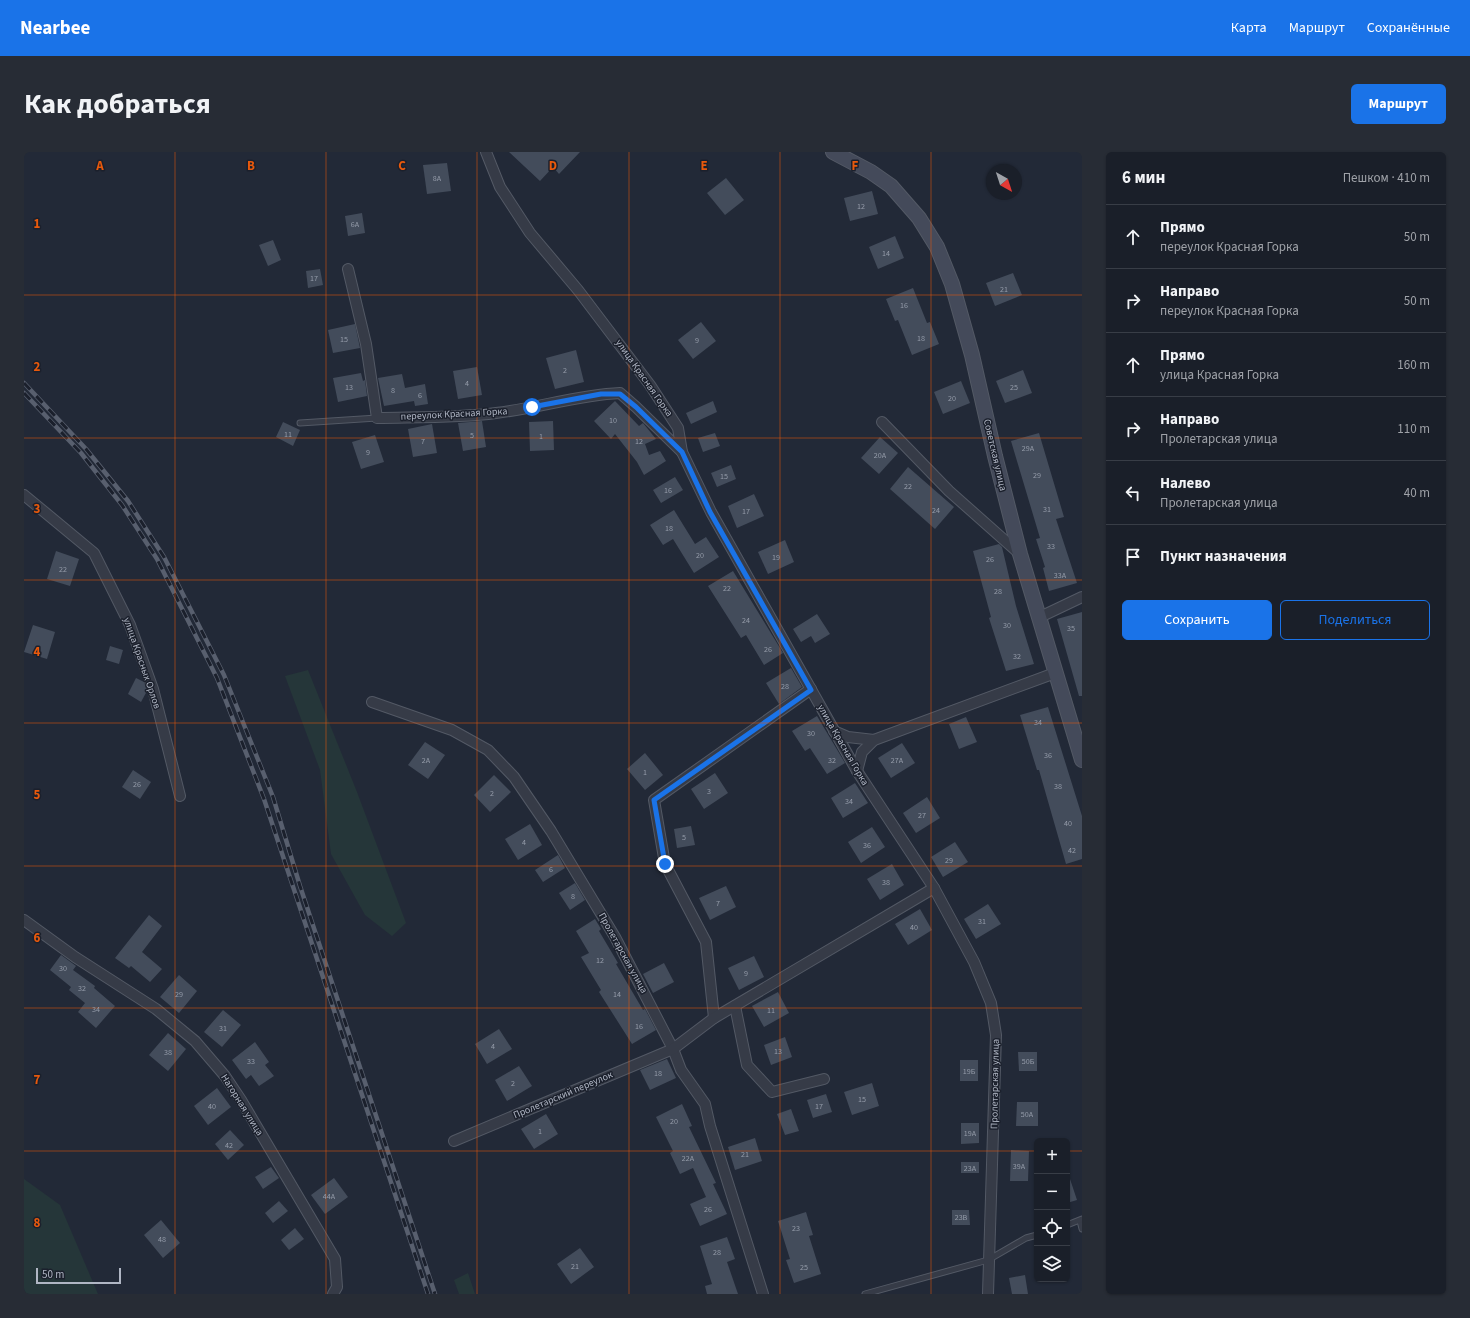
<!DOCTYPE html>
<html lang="ru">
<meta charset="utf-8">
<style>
:root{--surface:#1a1f29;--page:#272c35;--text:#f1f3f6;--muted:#9fa2a8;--line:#383d46;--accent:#1a73e8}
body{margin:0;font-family:"Source Sans 3",sans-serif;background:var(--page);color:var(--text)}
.controls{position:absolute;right:12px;bottom:12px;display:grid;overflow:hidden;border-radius:6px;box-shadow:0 1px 3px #0004}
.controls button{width:36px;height:36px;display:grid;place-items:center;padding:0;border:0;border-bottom:1px solid var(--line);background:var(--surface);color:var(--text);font:20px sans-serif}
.compass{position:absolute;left:962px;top:12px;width:36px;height:36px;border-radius:50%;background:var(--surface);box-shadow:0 1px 3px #0004;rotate:141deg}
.scale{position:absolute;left:12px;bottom:10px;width:85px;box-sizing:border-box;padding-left:4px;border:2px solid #b0b6c4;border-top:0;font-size:11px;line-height:14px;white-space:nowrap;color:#b0b6c4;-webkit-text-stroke:3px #1b202c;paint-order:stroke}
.stop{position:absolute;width:12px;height:12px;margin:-9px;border:3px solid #1a73e8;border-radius:50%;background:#fff}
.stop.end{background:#1a73e8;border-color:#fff;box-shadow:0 1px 4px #0008}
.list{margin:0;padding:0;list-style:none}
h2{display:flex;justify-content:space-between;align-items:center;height:52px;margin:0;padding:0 16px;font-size:17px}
h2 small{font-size:13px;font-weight:400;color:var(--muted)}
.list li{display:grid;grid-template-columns:26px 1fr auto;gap:12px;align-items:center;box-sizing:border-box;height:64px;padding:0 16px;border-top:1px solid var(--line)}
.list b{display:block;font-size:15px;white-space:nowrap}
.list p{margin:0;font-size:13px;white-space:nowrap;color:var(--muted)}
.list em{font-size:13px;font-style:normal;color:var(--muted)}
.actions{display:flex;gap:8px;padding:12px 16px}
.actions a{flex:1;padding:9px 0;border:1px solid var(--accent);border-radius:6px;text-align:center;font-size:14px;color:var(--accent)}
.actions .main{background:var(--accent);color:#fff}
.icon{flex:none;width:22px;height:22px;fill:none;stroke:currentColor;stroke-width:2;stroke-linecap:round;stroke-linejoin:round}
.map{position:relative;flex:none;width:1058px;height:1142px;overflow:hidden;border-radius:6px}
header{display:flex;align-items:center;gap:24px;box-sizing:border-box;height:56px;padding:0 20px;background:var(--accent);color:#fff}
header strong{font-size:19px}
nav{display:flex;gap:22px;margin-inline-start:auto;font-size:14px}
.intro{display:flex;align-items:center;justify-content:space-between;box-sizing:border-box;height:96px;padding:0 24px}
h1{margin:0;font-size:28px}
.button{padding:10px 18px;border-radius:6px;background:var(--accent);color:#fff;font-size:14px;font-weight:700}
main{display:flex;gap:24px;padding:0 24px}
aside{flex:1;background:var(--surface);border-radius:6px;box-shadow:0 1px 3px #0004}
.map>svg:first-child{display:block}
.green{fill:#253639}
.building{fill:#434c5b}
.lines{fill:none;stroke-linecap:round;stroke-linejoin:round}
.lane-casing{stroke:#535965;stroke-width:7}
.street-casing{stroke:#535965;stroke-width:12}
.secondary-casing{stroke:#535965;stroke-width:16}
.lane{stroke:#363b47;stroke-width:5}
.street{stroke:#363b47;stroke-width:10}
.secondary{stroke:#444a5a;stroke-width:14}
.rail-casing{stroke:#585f6e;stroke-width:4.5}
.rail{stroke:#1b202c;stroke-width:3;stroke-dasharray:9;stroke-linecap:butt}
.route{stroke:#1a73e8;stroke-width:5}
.grid{fill:none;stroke:#e8590c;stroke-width:1;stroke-opacity:0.55}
.labels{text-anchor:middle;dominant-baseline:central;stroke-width:3;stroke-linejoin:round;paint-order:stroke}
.number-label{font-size:8px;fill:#959caa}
.street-label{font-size:10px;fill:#b0b6c4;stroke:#1b202c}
.grid-label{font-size:13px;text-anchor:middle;font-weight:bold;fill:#e8590c;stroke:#1b202c;stroke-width:3;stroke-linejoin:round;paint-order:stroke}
</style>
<header>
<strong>Nearbee</strong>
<nav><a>Карта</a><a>Маршрут</a><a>Сохранённые</a></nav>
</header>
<div class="intro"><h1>Как добраться</h1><a class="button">Маршрут</a></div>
<main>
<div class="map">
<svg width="1058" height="1142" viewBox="0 0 1058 1142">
<rect width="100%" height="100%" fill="#222937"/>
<!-- green -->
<g class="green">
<polygon points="284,518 333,640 382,771 368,784 341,763 307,702 296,618 261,524"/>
<polygon points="0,1027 36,1053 74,1142 0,1142"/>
<polygon points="444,1121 451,1142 435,1142 430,1128"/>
</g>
<!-- building -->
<g class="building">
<polygon points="485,0 556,0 535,22 529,15 516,29"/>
<polygon points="423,11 427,39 403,42 399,13"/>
<polygon points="702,26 720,48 701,63 683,41"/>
<polygon points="848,39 854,62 826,69 820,46"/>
<polygon points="338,61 341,81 324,84 321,64"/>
<polygon points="871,84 880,106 854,117 845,95"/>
<polygon points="249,88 257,108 244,114 235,93"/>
<polygon points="296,117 299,133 284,136 282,119"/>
<polygon points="989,121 998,143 971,154 962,131"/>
<polygon points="889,136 903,171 906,170 915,192 888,203 874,168 871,169 862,147"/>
<polygon points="677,170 692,189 669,207 654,188"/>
<polygon points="331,172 336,196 309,201 304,178"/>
<polygon points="552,198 560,230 531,237 522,206"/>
<polygon points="453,215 458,243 434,247 429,219"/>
<polygon points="999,218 1008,241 981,251 972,229"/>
<polygon points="337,221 339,229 341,228 343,244 314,250 309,226"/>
<polygon points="378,222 381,236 401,232 404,252 391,254 390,249 360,254 354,226"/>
<polygon points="937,229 946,251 919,262 910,240"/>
<polygon points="591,249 615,274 619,271 632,287 621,292 625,303 636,299 642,309 620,323 613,310 591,282 587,287 570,269"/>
<polygon points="689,249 693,260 667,272 662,261"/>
<polygon points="458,269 462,295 439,299 434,271"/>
<polygon points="529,269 530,298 506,299 505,270"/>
<polygon points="259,270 276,278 269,294 252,285"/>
<polygon points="408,272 413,301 389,305 384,277"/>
<polygon points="691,281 696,294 679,300 674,286"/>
<polygon points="1015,281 1040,365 1032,367 1053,431 1025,439 1019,416 1021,415 1012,387 1016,386 987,289"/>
<polygon points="351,283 360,310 337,317 328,290"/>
<polygon points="856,285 874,301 855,322 837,306"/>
<polygon points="707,313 712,327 693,335 687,321"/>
<polygon points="884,315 930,355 911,377 866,337"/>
<polygon points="651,325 659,338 637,351 629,338"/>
<polygon points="730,342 740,364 713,376 704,354"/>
<polygon points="650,358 671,392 682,385 695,405 670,421 649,387 639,393 626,373"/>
<polygon points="761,388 770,410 744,422 734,400"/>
<polygon points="975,392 978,395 992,454 1010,512 982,519 965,466 967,465 949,399"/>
<polygon points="32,399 55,407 46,434 23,427"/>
<polygon points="709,419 759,501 740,513 722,483 717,486 684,434"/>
<polygon points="1058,460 1058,544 1055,544 1033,467"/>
<polygon points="793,462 806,482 791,491 787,484 777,490 769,477"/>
<polygon points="9,473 31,480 23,507 0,500"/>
<polygon points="86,494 99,498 95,512 82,508"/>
<polygon points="767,516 778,535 755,552 742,531"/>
<polygon points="112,526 120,530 123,539 117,550 104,542"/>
<polygon points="1024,555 1058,664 1058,707 1042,712 1015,618 1013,618 996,563"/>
<polygon points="793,564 821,611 803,622 786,596 781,599 768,579"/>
<polygon points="942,565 953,590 935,597 925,572"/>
<polygon points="401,590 421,603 404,627 384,613"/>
<polygon points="878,591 891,611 867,626 854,606"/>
<polygon points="621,601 639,623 621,638 603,617"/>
<polygon points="109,618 127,630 116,647 98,635"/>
<polygon points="691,621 704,641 680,657 667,637"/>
<polygon points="470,623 487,640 466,660 450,643"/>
<polygon points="831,631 844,651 819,666 807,646"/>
<polygon points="903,645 916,666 892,681 879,661"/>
<polygon points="506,672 518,693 494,708 481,687"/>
<polygon points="667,674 671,693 653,696 650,677"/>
<polygon points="848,675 861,695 837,711 824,690"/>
<polygon points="931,690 944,710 919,725 907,705"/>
<polygon points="534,703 541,716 519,730 511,718"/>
<polygon points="868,712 880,733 856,748 843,727"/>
<polygon points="551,731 561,748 546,758 535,741"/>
<polygon points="702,734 712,755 686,768 675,746"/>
<polygon points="964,752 977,772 952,787 940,767"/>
<polygon points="896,757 908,778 884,793 871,772"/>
<polygon points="125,763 138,774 118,800 138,817 126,830 107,814 105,816 91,806"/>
<polygon points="571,767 577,777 575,779 594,811 592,812 619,858 621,857 632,878 608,892 575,840 577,838 557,805 565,801 552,779"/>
<polygon points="37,803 52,814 49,818 71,834 70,836 91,854 72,876 54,860 61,851 45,838 47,835 26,818"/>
<polygon points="730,804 740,825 715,838 704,816"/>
<polygon points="640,811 650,830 629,841 619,822"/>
<polygon points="155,823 173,839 155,861 136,845"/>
<polygon points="754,840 765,861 740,875 728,854"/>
<polygon points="199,858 217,873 198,895 180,880"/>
<polygon points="475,877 488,897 463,912 451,892"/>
<polygon points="144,881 162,897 144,919 125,903"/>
<polygon points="761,885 768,905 747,913 740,893"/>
<polygon points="231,890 245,910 241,913 250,924 235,934 227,923 222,927 208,908"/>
<polygon points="994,900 1013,900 1013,919 995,919"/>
<polygon points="643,907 652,926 626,938 616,918"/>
<rect x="936" y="908" width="18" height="21"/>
<polygon points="495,914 508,934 483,949 471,928"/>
<polygon points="848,931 855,954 828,963 820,940"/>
<polygon points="193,936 207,955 184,973 170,954"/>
<polygon points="802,942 808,960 789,966 783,948"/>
<polygon points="993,950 1014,950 1014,974 992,974"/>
<polygon points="658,952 668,974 665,975 692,1031 689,1032 703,1062 676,1074 666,1052 682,1045 669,1016 656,1022 646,1001 649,999 632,965"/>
<polygon points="767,957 775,979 761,983 753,962"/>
<polygon points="522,962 534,982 510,997 497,977"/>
<polygon points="937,971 955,971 955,991 937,992"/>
<polygon points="206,978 220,993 204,1008 191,992"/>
<polygon points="731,986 738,1009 711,1018 704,995"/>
<polygon points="987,998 1005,999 1004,1029 986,1029"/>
<rect x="937" y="1010" width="18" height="11"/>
<polygon points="247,1015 255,1026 239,1037 231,1025"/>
<polygon points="1043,1024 1045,1024 1053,1048 1043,1051"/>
<polygon points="310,1026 324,1045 301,1062 287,1043"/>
<polygon points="255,1049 264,1059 249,1071 241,1061"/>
<polygon points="928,1058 945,1058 946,1073 928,1073"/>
<polygon points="782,1060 789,1083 785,1084 797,1122 770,1131 762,1108 766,1107 754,1069"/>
<polygon points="137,1068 156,1091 139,1106 120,1083"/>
<polygon points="271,1076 280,1087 265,1098 257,1088"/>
<polygon points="703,1085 711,1107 703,1110 714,1142 683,1142 681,1134 688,1132 676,1094"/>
<polygon points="556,1096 570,1115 547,1132 533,1112"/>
<polygon points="1001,1123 1004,1142 988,1142 985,1126"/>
</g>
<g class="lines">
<defs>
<g id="lane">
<polyline points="276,271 353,266"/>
<polyline points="1056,1069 1058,1077"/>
<polyline points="1043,1073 1058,1067"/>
<polyline points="841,1142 964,1108 1002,1086 1013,1083"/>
</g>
<g id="street">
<polyline points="462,0 476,35 506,81 554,138 626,233 654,276 658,300 687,360 833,619 910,736 950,810 967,851 972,883 964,1142"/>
<path d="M324 117 342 192 353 266C392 265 433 266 472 261 514 256 554 243 596 241L612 255 658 300"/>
<polyline points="858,270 925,339 996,402"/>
<polyline points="0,343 70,401 106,473 129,537 156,644"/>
<polyline points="1016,465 1058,445"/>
<polyline points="348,550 428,578 464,598 490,625 527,679 591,785 649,897 657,918 681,952 686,974 739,1142"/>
<polyline points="810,579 824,585 850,588"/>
<polyline points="833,619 838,600 850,588 1031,521"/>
<polyline points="0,768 51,805 132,857 171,889 201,924 217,948 311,1107 313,1135 309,1142"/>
<polyline points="711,854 723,913 748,940 800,927"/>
<polyline points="690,866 682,790 641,712 630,648 787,537"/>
<polyline points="430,989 649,897 690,866 910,736"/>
</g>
<polyline id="secondary" points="809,0 847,20 867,34 895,66 913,95 928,132 948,203 971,304 996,402 1058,608"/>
</defs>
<!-- lane casing -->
<use href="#lane" class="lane-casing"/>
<!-- street casing -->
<use href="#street" class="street-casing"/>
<!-- secondary casing -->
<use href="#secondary" class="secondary-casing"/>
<!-- lane -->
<use href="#lane" class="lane"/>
<!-- street -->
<use href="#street" class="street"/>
<!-- secondary -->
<use href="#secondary" class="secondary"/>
<defs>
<g id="rail">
<polyline points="0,231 62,297 104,349 140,405 200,523 249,645 276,734 411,1142"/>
<polyline points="0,241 57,301 98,353 133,407 193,526 240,647 404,1142"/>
</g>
</defs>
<!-- rail casing -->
<use href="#rail" class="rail-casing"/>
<!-- rail -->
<use href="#rail" class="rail"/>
</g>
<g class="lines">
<!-- route -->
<polyline class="route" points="508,255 577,242 596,242 612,255 658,300 686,360 787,538 630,648 641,712"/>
</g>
<!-- grid -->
<path class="grid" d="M151 0V1142M302 0V1142M453 0V1142M605 0V1142M756 0V1142M907 0V1142M0 143H1058M0 286H1058M0 428H1058M0 571H1058M0 714H1058M0 856H1058M0 999H1013M1043 999H1058"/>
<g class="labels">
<!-- number labels -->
<g class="number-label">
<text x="413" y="26">8А</text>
<text x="837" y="54">12</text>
<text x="331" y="72">6А</text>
<text x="862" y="101">14</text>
<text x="290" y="126">17</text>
<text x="980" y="137">21</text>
<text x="880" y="153">16</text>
<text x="897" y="186">18</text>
<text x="320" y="187">15</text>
<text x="673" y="188">9</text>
<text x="541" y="218">2</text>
<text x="443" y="231">4</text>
<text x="325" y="235">13</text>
<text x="990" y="235">25</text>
<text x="369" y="238">8</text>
<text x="396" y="243">6</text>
<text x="928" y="246">20</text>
<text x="589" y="268">10</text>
<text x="264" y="282">11</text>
<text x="448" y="283">5</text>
<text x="517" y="284">1</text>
<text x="399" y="289">7</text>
<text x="615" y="289">12</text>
<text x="1004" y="296">29А</text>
<text x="344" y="300">9</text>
<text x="856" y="303">20А</text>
<text x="1013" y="323">29</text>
<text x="700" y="324">15</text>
<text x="884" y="334">22</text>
<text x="644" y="338">16</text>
<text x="1023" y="357">31</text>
<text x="912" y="358">24</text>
<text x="722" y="359">17</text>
<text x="645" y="376">18</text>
<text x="1027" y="394">33</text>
<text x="676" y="403">20</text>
<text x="752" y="405">19</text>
<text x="966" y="407">26</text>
<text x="39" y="417">22</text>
<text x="1036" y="423">33А</text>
<text x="703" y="436">22</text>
<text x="974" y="439">28</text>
<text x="722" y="468">24</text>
<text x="983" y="473">30</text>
<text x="1047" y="476">35</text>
<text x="744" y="497">26</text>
<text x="993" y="504">32</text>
<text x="761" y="534">28</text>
<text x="1014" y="570">34</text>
<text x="787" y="581">30</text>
<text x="1024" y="603">36</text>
<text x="402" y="608">2А</text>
<text x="808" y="608">32</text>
<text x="873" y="608">27А</text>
<text x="621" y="620">1</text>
<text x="113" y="632">26</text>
<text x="1034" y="634">38</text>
<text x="685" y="639">3</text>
<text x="468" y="641">2</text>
<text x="825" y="649">34</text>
<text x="898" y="663">27</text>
<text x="1044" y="671">40</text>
<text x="660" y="685">5</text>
<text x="500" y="690">4</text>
<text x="843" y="693">36</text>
<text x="1048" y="698">42</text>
<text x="925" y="708">29</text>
<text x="527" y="717">6</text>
<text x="862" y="730">38</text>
<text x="549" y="744">8</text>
<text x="694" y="751">7</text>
<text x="958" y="769">31</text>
<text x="890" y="775">40</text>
<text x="576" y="808">12</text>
<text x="39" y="816">30</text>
<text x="722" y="821">9</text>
<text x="58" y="836">32</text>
<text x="155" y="842">29</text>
<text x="593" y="842">14</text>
<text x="72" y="857">34</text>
<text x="747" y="858">11</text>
<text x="615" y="874">16</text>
<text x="199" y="876">31</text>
<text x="469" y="894">4</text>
<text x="754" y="899">13</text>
<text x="144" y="900">38</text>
<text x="227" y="909">33</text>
<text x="1004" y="909">50Б</text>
<text x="945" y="919">19Б</text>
<text x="634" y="921">18</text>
<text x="489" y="931">2</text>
<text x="838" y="947">15</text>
<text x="188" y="954">40</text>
<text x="795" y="954">17</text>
<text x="1003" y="962">50А</text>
<text x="650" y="969">20</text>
<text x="516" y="979">1</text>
<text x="946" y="981">19А</text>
<text x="205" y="993">42</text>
<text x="721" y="1002">21</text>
<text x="664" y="1006">22А</text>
<text x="995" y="1014">39А</text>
<text x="946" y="1016">23А</text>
<text x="305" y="1044">44А</text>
<text x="684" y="1057">26</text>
<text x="937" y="1065">23В</text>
<text x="772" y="1076">23</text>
<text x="138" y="1087">48</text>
<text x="693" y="1100">28</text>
<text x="551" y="1114">21</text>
<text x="780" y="1115">25</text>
</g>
<!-- street labels -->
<g class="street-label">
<text transform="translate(620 226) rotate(55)">улица Красная Горка</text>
<text transform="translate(430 262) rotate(-3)">переулок Красная Горка</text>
<text transform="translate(971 303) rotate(77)">Советская улица</text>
<text transform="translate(118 511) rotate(71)">улица Красных Орлов</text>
<text transform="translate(819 593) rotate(60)">улица Красная Горка</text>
<text transform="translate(599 801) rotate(61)">Пролетарская улица</text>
<text transform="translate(971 932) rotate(-89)">Пролетарская улица</text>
<text transform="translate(539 943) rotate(-23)">Пролетарский переулок</text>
<text transform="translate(218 953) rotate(58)">Нагорная улица</text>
</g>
</g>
<g class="grid-label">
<text x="76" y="18">A</text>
<text x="227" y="18">B</text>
<text x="378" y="18">C</text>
<text x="529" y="18">D</text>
<text x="680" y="18">E</text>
<text x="831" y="18">F</text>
<text x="13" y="76">1</text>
<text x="13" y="219">2</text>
<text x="13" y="361">3</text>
<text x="13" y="504">4</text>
<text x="13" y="647">5</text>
<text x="13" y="790">6</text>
<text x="13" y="932">7</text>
<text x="13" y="1075">8</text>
</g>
</svg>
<div class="controls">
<button>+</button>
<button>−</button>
<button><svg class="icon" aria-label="locate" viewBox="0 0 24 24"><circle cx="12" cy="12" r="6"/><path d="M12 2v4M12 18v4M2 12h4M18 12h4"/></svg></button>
<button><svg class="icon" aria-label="layers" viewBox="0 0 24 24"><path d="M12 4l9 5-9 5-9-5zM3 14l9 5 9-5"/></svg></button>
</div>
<svg class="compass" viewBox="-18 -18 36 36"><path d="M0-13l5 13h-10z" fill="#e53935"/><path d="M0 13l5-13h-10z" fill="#9fa2a8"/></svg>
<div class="scale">50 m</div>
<div class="stop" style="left:508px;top:255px"></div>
<div class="stop end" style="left:641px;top:712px"></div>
</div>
<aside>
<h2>6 мин<small>Пешком · 410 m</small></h2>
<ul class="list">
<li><svg class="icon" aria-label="ahead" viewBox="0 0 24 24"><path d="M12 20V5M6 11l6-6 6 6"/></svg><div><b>Прямо</b><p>переулок Красная Горка</p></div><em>50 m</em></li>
<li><svg class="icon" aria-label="right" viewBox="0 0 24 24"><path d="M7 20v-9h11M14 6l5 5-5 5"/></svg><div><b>Направо</b><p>переулок Красная Горка</p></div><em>50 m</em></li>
<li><svg class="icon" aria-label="ahead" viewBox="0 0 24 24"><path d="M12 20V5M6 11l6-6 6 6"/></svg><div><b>Прямо</b><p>улица Красная Горка</p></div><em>160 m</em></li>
<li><svg class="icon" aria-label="right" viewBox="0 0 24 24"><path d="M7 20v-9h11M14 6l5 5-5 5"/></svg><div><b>Направо</b><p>Пролетарская улица</p></div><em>110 m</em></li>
<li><svg class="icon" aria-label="left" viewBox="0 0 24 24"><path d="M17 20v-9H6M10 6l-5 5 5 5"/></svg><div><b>Налево</b><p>Пролетарская улица</p></div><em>40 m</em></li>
<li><svg class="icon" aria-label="arrive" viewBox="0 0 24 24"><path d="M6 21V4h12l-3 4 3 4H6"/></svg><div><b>Пункт назначения</b></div></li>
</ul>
<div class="actions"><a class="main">Сохранить</a><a>Поделиться</a></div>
</aside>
</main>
